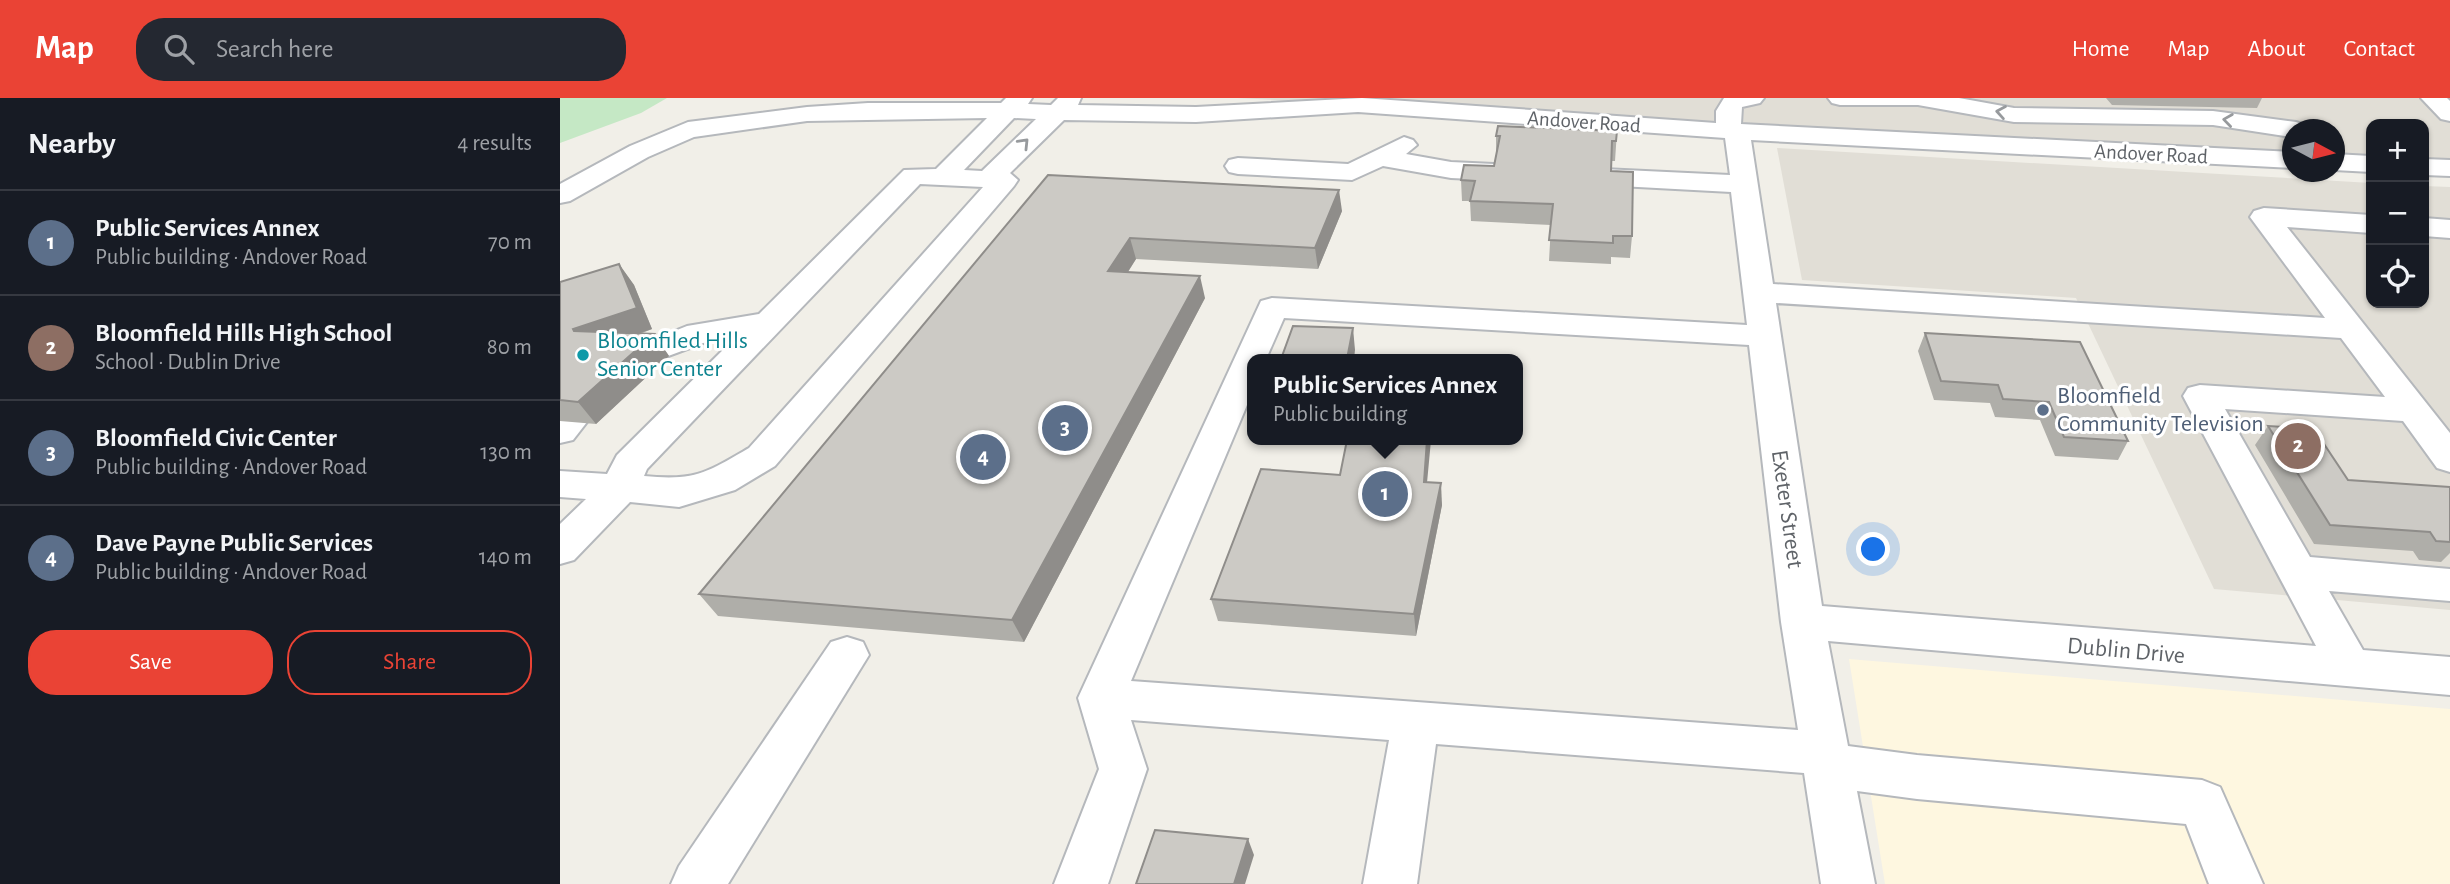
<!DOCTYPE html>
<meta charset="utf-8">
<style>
:root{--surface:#171b24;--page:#242831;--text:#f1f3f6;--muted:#9ea1a6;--line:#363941;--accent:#ea4335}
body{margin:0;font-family:"Alegreya Sans",sans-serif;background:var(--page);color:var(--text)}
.controls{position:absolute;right:21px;top:21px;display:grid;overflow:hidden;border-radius:14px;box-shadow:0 2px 5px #0004}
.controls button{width:63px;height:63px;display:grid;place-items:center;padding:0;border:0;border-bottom:2px solid var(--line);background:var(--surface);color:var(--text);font:35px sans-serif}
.compass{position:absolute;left:1722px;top:21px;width:63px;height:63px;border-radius:50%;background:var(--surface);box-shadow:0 2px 5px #0004;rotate:97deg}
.you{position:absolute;left:1314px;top:452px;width:24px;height:24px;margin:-18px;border:5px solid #fff;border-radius:50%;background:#1a73e8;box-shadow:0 0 0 10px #1a73e833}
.badge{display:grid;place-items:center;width:46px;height:46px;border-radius:50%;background:var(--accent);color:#fff;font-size:23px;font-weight:700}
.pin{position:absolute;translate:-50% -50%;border:4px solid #fff;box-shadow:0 2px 7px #0006}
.popup{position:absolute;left:687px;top:256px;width:276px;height:91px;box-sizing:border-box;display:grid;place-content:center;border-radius:14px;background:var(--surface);filter:drop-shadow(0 2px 5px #0005);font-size:23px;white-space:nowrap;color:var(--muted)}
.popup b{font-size:26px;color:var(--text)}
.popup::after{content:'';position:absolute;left:50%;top:100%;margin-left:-14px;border:14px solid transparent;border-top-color:var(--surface)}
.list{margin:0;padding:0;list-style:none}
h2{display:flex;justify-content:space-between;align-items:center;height:91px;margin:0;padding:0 28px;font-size:30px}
h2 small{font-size:23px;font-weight:400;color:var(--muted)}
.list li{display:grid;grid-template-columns:46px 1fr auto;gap:21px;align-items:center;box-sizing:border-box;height:105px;padding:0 28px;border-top:2px solid var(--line)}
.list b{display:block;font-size:26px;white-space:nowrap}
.list p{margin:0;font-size:23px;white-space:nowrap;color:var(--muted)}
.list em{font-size:23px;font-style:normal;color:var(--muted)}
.actions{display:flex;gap:14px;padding:21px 28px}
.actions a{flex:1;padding:16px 0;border:2px solid var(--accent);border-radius:28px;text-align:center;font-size:24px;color:var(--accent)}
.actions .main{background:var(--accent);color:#fff}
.icon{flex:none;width:38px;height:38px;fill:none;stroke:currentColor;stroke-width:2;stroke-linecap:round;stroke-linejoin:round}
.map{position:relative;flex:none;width:1890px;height:786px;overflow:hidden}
header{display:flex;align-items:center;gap:42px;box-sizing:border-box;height:98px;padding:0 35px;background:var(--accent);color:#fff}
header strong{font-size:33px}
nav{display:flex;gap:38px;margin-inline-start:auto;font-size:24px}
.search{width:490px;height:63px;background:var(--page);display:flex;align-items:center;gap:18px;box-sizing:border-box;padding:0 24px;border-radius:28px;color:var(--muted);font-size:26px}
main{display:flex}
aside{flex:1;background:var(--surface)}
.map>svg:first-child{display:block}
.commercial{fill:#fef7e0}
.education{fill:#e1ded6}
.green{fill:#c5e8c5}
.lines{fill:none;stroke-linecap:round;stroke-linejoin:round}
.minor-casing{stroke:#b5b8bc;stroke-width:4}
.minor{fill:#fff;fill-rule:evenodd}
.wall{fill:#afaea9}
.shaded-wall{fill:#8f8d8a}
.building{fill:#cccac5;stroke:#8f8d8a;stroke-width:2}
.oneway{stroke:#979a9d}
.culture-dot{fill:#0f9aa8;stroke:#fff;stroke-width:2.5}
.service-dot{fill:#5c6f8a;stroke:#fff;stroke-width:2.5}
.labels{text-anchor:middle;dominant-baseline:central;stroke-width:6;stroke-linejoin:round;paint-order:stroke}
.far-street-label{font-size:21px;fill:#5f6368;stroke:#fff}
.culture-label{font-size:24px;fill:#0d838f;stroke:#fff;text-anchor:start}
.service-label{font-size:24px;fill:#4e5e75;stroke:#fff;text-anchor:start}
.street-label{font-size:24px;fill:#5f6368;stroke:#fff}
</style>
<header>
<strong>Map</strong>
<div class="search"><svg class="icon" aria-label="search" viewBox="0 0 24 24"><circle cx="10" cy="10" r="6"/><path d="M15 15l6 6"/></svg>Search here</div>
<nav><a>Home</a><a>Map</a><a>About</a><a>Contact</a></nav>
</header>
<main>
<aside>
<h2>Nearby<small>4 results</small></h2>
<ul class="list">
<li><span class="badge" style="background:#5c6f8a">1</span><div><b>Public Services Annex</b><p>Public building · Andover Road</p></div><em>70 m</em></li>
<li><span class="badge" style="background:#8d6e63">2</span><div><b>Bloomfield Hills High School</b><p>School · Dublin Drive</p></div><em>80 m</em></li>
<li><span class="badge" style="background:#5c6f8a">3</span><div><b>Bloomfield Civic Center</b><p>Public building · Andover Road</p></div><em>130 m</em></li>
<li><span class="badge" style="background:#5c6f8a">4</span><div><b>Dave Payne Public Services</b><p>Public building · Andover Road</p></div><em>140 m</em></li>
</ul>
<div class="actions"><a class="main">Save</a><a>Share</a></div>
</aside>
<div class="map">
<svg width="1890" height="786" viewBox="0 0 1890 786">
<rect width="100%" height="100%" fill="#f1efe8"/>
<!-- commercial -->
<polygon class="commercial" points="1289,561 1890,611 1890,786 1325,786"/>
<!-- education -->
<g class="education">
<polygon points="677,0 1890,0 1890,61 1864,60 1864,26 1811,26 1811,57 1775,55 1774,32 1732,32 1732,53"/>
<polygon points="1217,50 1811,85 1811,205 1864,205 1864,88 1890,89 1890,512 1654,491 1516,200 1242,182"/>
</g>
<!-- green -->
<polygon class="green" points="0,0 107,0 81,15 0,45"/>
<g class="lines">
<defs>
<g id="minor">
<path d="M446 0H472L468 6 491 7 498 0H521L518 7 636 9 802 0 1156 25V13L1164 0H1204L1200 5 1182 9 1181 26 1732 54V70L1191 42 1213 186 1765 220 1690 119 1694 113 1704 110 1811 117V135L1727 129 1890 335V374L1877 370 1843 323 1665 311 1750 459 1890 471V503L1769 493 1803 552 1890 559V597L1268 543 1288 648 1357 657 1642 682 1660 689 1703 786H1649L1626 726 1357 701 1297 693 1315 786H1261L1244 675 876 646 857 786H803L829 642 571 622 587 671 548 786H494L539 671 518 600 701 203 712 200 1187 227 1171 94 1022 86 1013 84 1009 78 1013 72 1022 70 1170 77 1165 40 798 14 636 24 504 22 450 75 458 82 454 88 215 368 175 392 119 409 70 404 14 462 0 466V426L26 401 0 399V373L47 376 57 357 176 239 146 244 84 267 72 264 67 257 72 250 127 228 199 216 344 72 376 71 427 20 247 23 134 39 88 59 10 103 0 105V86L70 48 128 24 247 9 308 5H441ZM454 20 476 21 422 73 404 72ZM360 86 423 89 189 350C146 375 135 383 84 378L87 371ZM1216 205 1781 240 1825 299 1640 287 1628 290 1623 298 1756 548 1262 508ZM724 220 1189 247 1221 524 1238 632 571 583 692 295V261H706Z"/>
<polygon points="1268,0 1399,0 1454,10 1653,13 1736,24 1745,27 1748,32 1732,32 1732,39 1653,27 1454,24 1358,7 1280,7 1272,5"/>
<polygon points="1861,0 1887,0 1890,3 1890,23 1881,21"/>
<polygon points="844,39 853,42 857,47 846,56 891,64 955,67 964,69 968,75 964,81 955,83 891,80 823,68 792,82 678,76 669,74 665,68 669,62 678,60 788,66"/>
<polygon points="1774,56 1811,58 1811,74 1774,72"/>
<polygon points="1864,61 1890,62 1890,78 1864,77"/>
<polygon points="1864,120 1890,122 1890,140 1864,138"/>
<polygon points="9,312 22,316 27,324 13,342 0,345 0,315"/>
<polygon points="287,539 303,544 309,557 168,786 111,786 119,768 271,544"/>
</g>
</defs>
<!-- minor casing -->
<use href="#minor" class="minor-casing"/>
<!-- minor -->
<use href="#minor" class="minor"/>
</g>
<!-- wall -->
<g class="wall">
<polygon points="1546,0 1702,0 1697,10 1552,7"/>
<polygon points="1057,33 1055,63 1052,63 1051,73 1072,138 1070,160 1051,159 1051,166 989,163 991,127 911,123 910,103 902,103 901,82 934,68 936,57 936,38"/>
<polygon points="488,77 782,113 758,171 576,161 568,174 645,200 464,544 158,518 139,496"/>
<polygon points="59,166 74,187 92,231 80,236 94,236 109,258 36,326 0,323 0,184"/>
<polygon points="1365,235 1568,343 1558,362 1495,358 1480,322 1435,319 1430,305 1374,302 1358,253"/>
<polygon points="1708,328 1788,382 1890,389 1890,455 1881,464 1859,462 1853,453 1754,446 1695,347"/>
<polygon points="867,384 882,407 856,538 658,523 651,501"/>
</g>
<!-- shaded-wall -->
<g class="shaded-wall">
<polygon points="779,92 782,113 758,171 755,150"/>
<polygon points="570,140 576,161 555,194 548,173"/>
<polygon points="59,166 74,187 92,231 30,252 14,233 13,231"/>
<polygon points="640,178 645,200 464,544 452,522"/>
<polygon points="793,230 795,252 794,261 787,261"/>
<polygon points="94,236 109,258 36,326 18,304"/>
<polygon points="867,342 871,342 865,406 864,384"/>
<polygon points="881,385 882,407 856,538 854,516"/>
<polygon points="688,741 694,757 685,786 674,786"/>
</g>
<!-- building -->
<g class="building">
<polygon points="938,28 1057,33 1056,43 1052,43 1051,73 1073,74 1072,138 1053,138 1053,145 989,142 993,106 910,103 915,83 901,82 904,67 934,68 940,38 936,38"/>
<polygon points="488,77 779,92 755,150 570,140 548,173 640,178 452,522 139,496"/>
<polygon points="59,166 77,210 13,231 14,233 94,236 18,304 0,302 0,184"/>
<polygon points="733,228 793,230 787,261 721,261"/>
<polygon points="1365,235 1520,244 1568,343 1504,339 1489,304 1443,301 1438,287 1381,283"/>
<polygon points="833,260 880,261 833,261"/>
<polygon points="1708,328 1754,331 1788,382 1890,389 1890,444 1876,443 1870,434 1770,427"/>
<polygon points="787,342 867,342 864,384 881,385 854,516 651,501 701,371 780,377"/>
<polygon points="595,732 688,741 674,786 576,786"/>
</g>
<!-- one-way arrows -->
<defs><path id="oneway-chevron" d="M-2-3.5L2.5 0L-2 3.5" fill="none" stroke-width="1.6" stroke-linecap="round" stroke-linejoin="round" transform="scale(1.75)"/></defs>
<g class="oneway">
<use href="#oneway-chevron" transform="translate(1441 14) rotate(-170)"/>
<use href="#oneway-chevron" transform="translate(1668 22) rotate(-172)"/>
<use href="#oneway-chevron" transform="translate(464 45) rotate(-46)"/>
</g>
<!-- markers -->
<circle class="culture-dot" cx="23" cy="257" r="7"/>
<circle class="service-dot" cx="1483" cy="312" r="7"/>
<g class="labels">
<!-- far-street labels -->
<g class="far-street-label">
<text transform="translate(1024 24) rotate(4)">Andover Road</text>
<text transform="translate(1591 56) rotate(3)">Andover Road</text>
</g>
<!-- culture labels -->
<g class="culture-label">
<text x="37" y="243">Bloomfiled Hills<tspan x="37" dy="28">Senior Center</tspan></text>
</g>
<!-- service labels -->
<g class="service-label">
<text x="1497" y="298">Bloomfield<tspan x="1497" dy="28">Community Television</tspan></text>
</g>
<!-- street labels -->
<g class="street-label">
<text transform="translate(1227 411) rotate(82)">Exeter Street</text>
<text transform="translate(1566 553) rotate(5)">Dublin Drive</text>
</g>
</g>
</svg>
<div class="controls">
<button>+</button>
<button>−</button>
<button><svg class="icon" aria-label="locate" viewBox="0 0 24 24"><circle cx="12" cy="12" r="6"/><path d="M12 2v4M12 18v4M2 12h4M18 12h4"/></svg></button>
</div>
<svg class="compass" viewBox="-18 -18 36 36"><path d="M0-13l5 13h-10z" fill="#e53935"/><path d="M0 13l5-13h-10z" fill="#9ea1a6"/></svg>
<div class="you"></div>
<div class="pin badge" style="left:825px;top:396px;background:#5c6f8a">1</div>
<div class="popup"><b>Public Services Annex</b>Public building</div>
<div class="pin badge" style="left:1738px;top:348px;background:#8d6e63">2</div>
<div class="pin badge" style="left:505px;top:330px;background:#5c6f8a">3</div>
<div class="pin badge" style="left:423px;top:359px;background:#5c6f8a">4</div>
</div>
</main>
